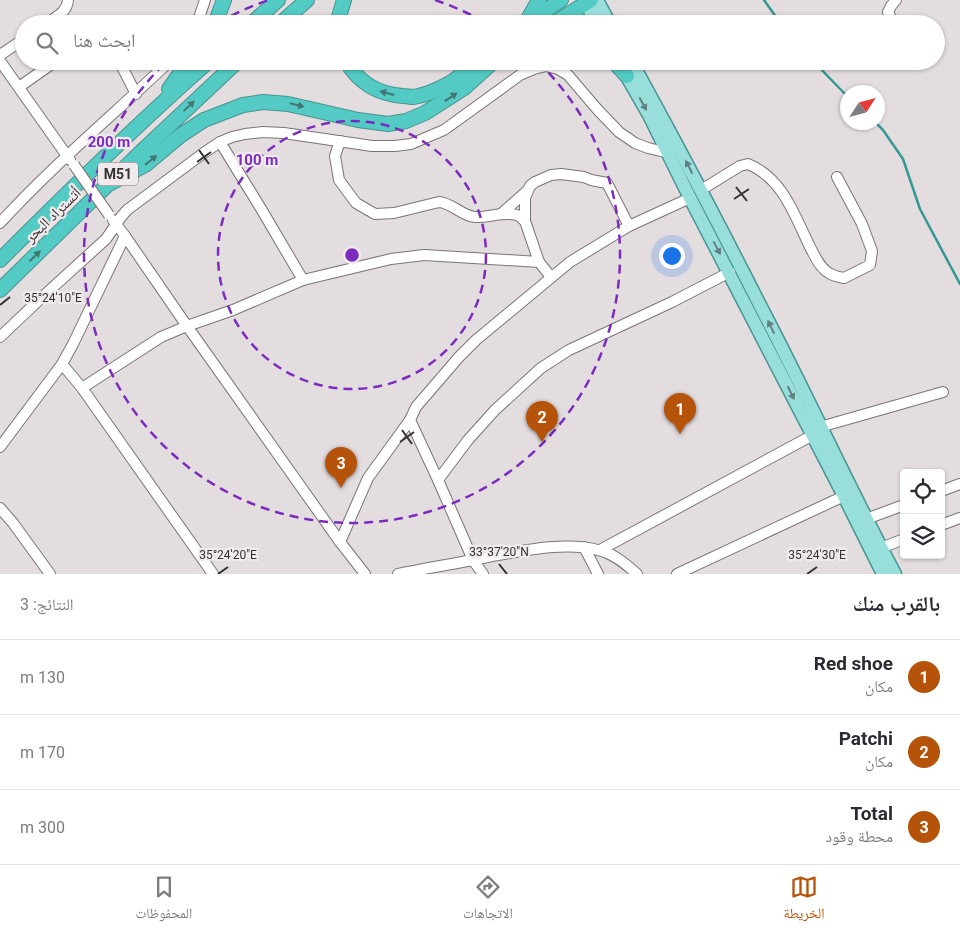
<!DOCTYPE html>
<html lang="ar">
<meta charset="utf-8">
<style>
:root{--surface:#fff;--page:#f2f2f3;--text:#2b2b33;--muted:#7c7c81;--line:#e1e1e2;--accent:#b45309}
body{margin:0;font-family:Roboto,"Noto Naskh Arabic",sans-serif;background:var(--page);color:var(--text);direction:rtl}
.controls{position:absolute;right:15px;bottom:15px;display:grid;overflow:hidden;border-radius:5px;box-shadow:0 1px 4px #0004}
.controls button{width:45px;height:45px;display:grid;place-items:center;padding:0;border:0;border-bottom:1px solid var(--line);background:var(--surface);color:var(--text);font:25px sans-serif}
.compass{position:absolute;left:840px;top:85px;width:45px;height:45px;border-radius:50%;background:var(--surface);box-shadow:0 1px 4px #0004;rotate:54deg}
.you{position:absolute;left:671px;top:255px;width:18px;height:18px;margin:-12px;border:4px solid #fff;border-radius:50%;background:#1a73e8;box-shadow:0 0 0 8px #1a73e833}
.badge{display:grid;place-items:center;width:32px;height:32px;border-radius:50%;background:var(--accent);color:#fff;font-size:16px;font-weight:700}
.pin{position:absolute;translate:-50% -41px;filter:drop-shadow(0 1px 2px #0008)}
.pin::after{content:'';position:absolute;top:26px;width:18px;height:15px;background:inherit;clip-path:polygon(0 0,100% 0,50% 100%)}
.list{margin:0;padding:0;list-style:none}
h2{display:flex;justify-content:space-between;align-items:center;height:65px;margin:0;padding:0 20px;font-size:21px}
h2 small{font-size:16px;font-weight:400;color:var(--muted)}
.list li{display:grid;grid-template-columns:32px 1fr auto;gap:15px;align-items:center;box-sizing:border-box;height:75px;padding:0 20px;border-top:1px solid var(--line)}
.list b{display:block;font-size:19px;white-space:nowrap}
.list p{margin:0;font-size:16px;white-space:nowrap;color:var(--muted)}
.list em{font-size:16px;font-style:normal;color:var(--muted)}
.icon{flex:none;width:28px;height:28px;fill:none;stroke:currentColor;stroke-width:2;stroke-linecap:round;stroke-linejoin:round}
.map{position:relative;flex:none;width:960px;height:574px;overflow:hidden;direction:ltr}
.search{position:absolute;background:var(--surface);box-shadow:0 1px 4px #0004;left:15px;right:15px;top:15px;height:55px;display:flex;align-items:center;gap:12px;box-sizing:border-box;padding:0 18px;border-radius:28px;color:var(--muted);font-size:19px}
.sheet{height:290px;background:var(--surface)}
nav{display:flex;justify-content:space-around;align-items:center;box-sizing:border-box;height:70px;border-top:1px solid var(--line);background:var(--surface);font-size:14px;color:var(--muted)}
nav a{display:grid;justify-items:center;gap:2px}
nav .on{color:var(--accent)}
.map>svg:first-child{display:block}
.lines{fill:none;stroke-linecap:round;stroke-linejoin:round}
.stream{stroke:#369892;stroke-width:2.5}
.minor-casing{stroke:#7a7476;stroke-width:12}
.major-casing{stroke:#489490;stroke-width:15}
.highway-casing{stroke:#489490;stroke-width:16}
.minor{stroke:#fff;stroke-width:10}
.major{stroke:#98dfdb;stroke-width:12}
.highway{stroke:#53cac3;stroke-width:14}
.minor-bridge-casing{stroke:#7a7476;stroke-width:12;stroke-linecap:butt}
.minor-bridge{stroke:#fff;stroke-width:10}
.oneway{fill:#427673}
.oneway2{fill:#617f7e}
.ticks{fill:none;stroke:#343132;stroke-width:2}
.ring{fill:none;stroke:#7b2cbf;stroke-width:2.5;stroke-dasharray:9 6}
.labels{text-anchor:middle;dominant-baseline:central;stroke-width:4.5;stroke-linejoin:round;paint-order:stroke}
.shield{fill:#f1eaec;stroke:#6d686a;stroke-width:1}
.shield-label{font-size:14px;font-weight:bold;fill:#343132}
.street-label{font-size:15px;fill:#343132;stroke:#f1eaec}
.ticks-label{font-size:12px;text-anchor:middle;fill:#343132;stroke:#f1eaec;stroke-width:4.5;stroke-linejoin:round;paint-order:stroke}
.centre{fill:#7b2cbf;stroke:#f1eaec;stroke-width:2.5}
.ring-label{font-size:15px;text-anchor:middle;font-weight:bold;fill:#7b2cbf;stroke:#f1eaec;stroke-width:4.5;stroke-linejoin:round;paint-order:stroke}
</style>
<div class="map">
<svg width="960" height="574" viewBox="0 0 960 574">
<rect width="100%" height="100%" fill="#e4dddf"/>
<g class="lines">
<!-- stream -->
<g class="stream">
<polyline points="764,0 781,24"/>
<polyline points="813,61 848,97"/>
<polyline points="875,122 883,130 903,159 920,209 960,284"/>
</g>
<defs>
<g id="minor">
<path d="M46 24C55 17 67 13 68 0"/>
<polyline points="197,24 205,0"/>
<polyline points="894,24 888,12 891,6 896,0"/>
<polyline points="0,55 24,39"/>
<polyline points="0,61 70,160"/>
<polyline points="119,61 136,94"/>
<polyline points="19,87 56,61"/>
<path d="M340 141 335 156 339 180 356 203 375 214 394 213 439 202C452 203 462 216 475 217 488 218 508 210 519 216 520 216 524 221 525 221"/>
<polyline points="220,142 260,207 303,280"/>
<path d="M701 190 740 166 748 164C784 179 795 217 811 249 816 258 820 268 829 273 833 276 839 277 844 278L870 265 872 251 862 224 837 177"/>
<polyline points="501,214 527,191"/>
<polyline points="113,220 125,236 187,326 340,542 365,574"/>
<path d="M0 223C53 165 113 115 170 61"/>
<polyline points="539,262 525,221 525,198 530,186 535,182 551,175 561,174 584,177 591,180 607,183 629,226"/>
<polyline points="0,337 40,299 106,239 121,217 127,210 205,152 220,142 232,137 245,134 263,132 284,133 372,146 395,146 411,144 444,130 520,75 534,69 546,66 558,69 568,75 597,109 619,132 635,143 648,148 669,153"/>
<polyline points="62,364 82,388 161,337 187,326 233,310 303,280 391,259 424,255 539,262 551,277"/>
<polyline points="82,388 213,574"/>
<polyline points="410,420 438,480 473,560 483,574"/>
<polyline points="820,427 943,392"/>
<polyline points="0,447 62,364 73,344 125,236"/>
<polyline points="438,480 468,440 495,410 541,368 569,350 672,302 730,272"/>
<polyline points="941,491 960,484"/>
<polyline points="0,508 13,523 50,574"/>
<polyline points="866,519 904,505"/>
<polyline points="941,525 960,518"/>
<polyline points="340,542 368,478 410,420 416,407 459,357 476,340 570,262 629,226 690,198"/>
<polyline points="584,547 598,574"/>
<polyline points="881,548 904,539"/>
<polyline points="600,550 813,435"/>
<path d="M398 574C428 568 458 563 488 557 521 551 566 541 598 550 613 553 626 564 637 574"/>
<polyline points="677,574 844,496"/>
</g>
<g id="major">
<polyline points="584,0 597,24"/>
<polyline points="597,0 610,24"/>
<path d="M631 61C677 144 721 228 764 313 809 399 849 488 895 574"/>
<polyline points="622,68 649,115 690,198 844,496 883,574"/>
</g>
<g id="highway">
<polyline points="527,21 539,0"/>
<polyline points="215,24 224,0"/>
<polyline points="251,24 278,0"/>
<polyline points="280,24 307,0"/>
<polyline points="338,24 338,20 344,0"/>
<polyline points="526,24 561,0"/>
<polyline points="553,24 591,0"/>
<path d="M346 61C359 83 377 94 403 96 406 96 411 97 414 97 425 95 441 88 450 83 460 77 469 68 477 61"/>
<polyline points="613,61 627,76"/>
<polyline points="169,89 189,61"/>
<polyline points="109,184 145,165 181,135 204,120 243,105 263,102 288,104 358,120 388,124 406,121 425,113 464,88 494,61"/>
<path d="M0 260C68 192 136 125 209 61"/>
<polyline points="0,290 141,152 238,61"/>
</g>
</defs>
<!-- minor casing -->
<use href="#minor" class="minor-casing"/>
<!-- major casing -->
<use href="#major" class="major-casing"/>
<!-- highway casing -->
<use href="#highway" class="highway-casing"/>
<!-- minor -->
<use href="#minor" class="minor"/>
<!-- major -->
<use href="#major" class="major"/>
<!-- highway -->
<use href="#highway" class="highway"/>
<defs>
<polyline id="minor-bridge" points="74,165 109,215"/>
</defs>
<!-- minor-bridge casing -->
<use href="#minor-bridge" class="minor-bridge-casing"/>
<!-- minor-bridge -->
<use href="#minor-bridge" class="minor-bridge"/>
</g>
<!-- one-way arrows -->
<defs><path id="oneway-solid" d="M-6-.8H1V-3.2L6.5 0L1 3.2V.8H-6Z" transform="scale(1.25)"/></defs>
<g class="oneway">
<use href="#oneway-solid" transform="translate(387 93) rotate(-165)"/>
<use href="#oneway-solid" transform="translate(451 97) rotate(-34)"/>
<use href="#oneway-solid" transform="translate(297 105) rotate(13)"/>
<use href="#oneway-solid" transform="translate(189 106) rotate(-43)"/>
<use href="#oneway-solid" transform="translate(151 160) rotate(-39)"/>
<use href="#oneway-solid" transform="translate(35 256) rotate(-44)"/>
</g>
<g class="oneway2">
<use href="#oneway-solid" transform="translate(643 104) rotate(61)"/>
<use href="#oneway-solid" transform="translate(689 167) rotate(-117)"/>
<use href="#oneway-solid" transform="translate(717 248) rotate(62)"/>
<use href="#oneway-solid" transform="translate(771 327) rotate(-116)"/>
<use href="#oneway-solid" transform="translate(791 393) rotate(64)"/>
</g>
<!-- ticks -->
<path class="ticks" d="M199 150 209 164M197 162 211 152M736 187 747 201M734 199 749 189M0 305 10 297M402 430 412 444M400 442 414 432M499 564 507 574M218 574 228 567M807 574 817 567"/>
<!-- distance rings -->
<g class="ring">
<circle cx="352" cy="255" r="134"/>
<path d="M218 23A268 268 0 0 1 269 0M435 0A268 268 0 0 1 486 23M538 62A268 268 0 1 1 166 62"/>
</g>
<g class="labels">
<!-- shield labels -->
<rect class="shield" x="98" y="162.5" width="40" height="23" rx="4"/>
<g class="shield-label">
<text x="118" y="174">M51</text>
</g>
<!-- street labels -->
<g class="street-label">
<text transform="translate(53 215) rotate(-44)">أتستراد البحر</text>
</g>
</g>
<g class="ticks-label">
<text x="53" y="302">35°24'10"E</text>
<text x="499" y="556">33°37'20"N</text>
<text x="228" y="559">35°24'20"E</text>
<text x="817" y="559">35°24'30"E</text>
</g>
<circle cx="352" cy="255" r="8" class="centre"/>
<g class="ring-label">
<text x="109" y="147">200 m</text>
<text x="257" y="165">100 m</text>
</g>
</svg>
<div class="controls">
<button><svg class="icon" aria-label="locate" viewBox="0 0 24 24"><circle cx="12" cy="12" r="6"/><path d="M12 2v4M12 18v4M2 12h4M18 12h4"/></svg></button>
<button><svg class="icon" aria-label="layers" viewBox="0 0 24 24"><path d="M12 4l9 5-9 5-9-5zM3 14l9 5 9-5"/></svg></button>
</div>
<svg class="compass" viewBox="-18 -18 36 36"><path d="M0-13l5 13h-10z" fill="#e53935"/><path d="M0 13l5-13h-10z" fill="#7c7c81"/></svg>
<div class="you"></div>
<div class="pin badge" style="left:680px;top:434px">1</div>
<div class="pin badge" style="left:542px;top:442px">2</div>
<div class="pin badge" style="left:341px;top:488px">3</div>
<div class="search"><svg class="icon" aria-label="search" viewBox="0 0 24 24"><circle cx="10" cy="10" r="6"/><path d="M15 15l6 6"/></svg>ابحث هنا</div>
</div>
<section class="sheet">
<h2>بالقرب منك<small>النتائج: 3</small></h2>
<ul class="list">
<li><span class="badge">1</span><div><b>Red shoe</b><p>مكان</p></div><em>130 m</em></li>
<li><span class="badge">2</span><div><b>Patchi</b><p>مكان</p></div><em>170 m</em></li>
<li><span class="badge">3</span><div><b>Total</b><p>محطة وقود</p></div><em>300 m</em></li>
</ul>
</section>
<nav>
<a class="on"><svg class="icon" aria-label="map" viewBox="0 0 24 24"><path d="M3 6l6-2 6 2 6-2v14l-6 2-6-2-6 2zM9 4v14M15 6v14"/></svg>الخريطة</a>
<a><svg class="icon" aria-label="directions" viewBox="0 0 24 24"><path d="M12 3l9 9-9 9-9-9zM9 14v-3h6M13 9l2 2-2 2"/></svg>الاتجاهات</a>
<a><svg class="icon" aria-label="saved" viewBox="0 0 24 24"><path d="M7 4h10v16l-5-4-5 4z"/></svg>المحفوظات</a>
</nav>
